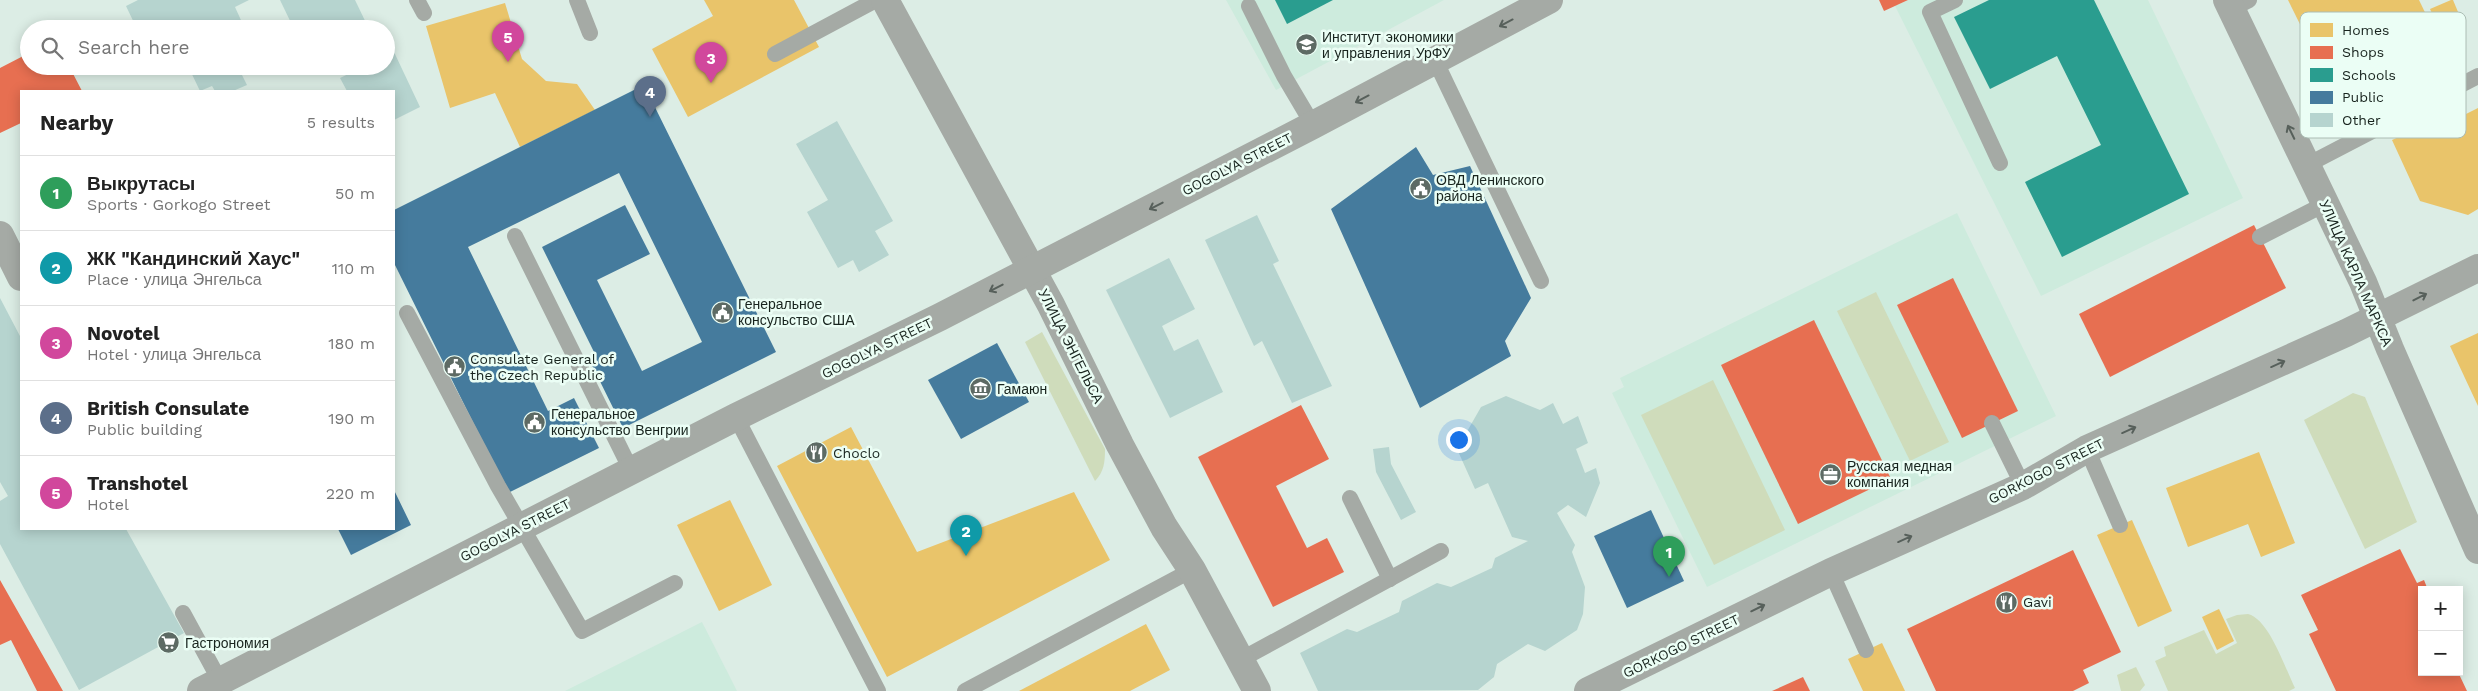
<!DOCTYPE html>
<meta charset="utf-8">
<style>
:root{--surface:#fff;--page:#f6f6f6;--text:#222;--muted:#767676;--line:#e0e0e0;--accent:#5d6a64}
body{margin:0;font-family:"Work Sans",sans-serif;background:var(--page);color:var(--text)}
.controls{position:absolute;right:15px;bottom:15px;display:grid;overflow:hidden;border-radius:0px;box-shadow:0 2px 12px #0003}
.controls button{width:45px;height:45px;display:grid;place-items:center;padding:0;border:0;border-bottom:1px solid var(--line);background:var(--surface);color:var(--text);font:25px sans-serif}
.you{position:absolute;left:1458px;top:439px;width:18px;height:18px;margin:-12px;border:4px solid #fff;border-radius:50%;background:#1a73e8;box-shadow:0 0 0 8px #1a73e833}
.badge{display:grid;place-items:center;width:32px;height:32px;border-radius:50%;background:var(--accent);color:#fff;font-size:16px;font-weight:700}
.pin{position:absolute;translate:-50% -41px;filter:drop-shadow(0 1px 2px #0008)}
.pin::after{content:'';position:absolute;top:26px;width:18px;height:15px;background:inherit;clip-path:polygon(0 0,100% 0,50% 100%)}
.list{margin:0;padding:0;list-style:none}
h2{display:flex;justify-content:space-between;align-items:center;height:65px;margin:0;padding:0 20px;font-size:21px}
h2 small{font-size:16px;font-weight:400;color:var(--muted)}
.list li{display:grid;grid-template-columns:32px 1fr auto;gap:15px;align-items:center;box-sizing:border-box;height:75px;padding:0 20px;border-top:1px solid var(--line)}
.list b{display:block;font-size:19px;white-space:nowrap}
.list p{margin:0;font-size:16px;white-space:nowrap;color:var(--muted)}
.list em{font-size:16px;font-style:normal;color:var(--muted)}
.icon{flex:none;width:28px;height:28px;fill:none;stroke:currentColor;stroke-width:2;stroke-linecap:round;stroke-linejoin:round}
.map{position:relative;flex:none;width:2478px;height:691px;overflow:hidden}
.search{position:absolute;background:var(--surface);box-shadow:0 2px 12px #0003;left:20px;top:20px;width:375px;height:55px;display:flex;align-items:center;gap:12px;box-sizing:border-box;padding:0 18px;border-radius:28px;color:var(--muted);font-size:19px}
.panel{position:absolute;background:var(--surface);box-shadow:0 2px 12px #0003;left:20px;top:90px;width:375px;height:440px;border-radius:0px}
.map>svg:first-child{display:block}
.built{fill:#cdebdd}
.green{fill:#cfdcbb}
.homes{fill:#e9c46a}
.shops{fill:#e76f51}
.schools{fill:#2a9d8f}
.public{fill:#457b9d}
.building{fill:#b6d4cf}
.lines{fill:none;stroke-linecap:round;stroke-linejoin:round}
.service{stroke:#a5aaa5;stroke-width:16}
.minor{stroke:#a5aaa5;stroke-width:28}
.oneway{stroke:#57605b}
.labels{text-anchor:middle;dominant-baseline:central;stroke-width:5;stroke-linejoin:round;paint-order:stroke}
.poi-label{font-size:14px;fill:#18241e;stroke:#ebfef5;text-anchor:start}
.street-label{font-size:14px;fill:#18241e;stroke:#ebfef5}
.key{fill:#ebfef5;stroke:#acbdb4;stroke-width:1}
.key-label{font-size:14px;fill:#18241e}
</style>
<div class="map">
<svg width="2478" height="691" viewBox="0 0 2478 691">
<rect width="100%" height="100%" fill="#dcede5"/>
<!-- built -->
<g class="built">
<polygon points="1226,0 1444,0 1276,90"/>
<polygon points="1908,0 2148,0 2243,198 2041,296 1895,6"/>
<polygon points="1957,213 2056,416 1707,587 1612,393 1624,387 1620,378"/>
<polygon points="702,622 737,691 565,691"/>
</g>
<!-- green -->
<g class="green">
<polygon points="1876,292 1949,442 1910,461 1837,311"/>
<path d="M1042 332 1105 449C1105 462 1104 472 1095 481L1025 342Z"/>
<polygon points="1713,380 1785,530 1714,565 1641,415"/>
<polygon points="2353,393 2365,397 2417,522 2365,549 2304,420"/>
<path d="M2248 614C2269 619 2285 668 2295 688L2289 691H2168L2155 661 2166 656 2164 647 2204 630 2216 654 2237 643 2226 619 2237 615Z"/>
<polygon points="2136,667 2145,685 2140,691 2121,691 2117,675"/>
</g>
<!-- homes -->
<g class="homes">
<polygon points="704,0 794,0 819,47 688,117 652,49 713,16"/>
<polygon points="2288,0 2419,0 2433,29 2328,81"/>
<polygon points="2451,0 2453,0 2461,19 2439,29 2430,9"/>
<polygon points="505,3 522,59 546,81 577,84 595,110 520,147 495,93 450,108 426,26"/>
<polygon points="2478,108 2478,209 2468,215 2420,201 2392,140 2423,126 2426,134"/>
<polygon points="2478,333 2478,406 2450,346"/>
<polygon points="851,427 917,552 1074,492 1110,560 887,677 777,466"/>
<polygon points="2259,452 2295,543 2261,557 2248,524 2188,547 2166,488"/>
<polygon points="730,500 772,585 719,611 677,525"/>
<polygon points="2132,520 2172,611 2138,627 2097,535"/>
<polygon points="2219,609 2234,641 2217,650 2202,617"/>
<polygon points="1146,624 1170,670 1130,691 1019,691"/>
<polygon points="1882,643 1905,691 1863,691 1848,659"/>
</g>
<!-- shops -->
<g class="shops">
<polygon points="1879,0 1908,0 1884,11"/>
<polygon points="29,53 29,66 69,66 82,91 21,91 21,123 0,133 0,68"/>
<polygon points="2254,225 2286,288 2110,377 2079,314"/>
<polygon points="1953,278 2018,411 1962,438 1897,305"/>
<polygon points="1814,320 1891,479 1798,524 1721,365"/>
<polygon points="1301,405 1329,459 1276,486 1307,548 1327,538 1344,572 1273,607 1198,457"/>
<polygon points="2400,549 2417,583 2424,580 2428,590 2422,590 2422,672 2458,672 2467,691 2336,691 2309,634 2318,630 2301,595"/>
<polygon points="2073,550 2121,652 2083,670 2089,683 2073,691 1936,691 1907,629"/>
<polygon points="0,580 63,691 37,691 11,640 0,645"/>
<polygon points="1803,677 1810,691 1772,691"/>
</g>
<!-- schools -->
<g class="schools">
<polygon points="1275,0 1333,0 1287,24"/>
<polygon points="1989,0 2094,0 2189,194 2062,257 2025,182 2101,145 2057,56 1990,89 1954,17"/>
</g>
<!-- public -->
<g class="public">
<polygon points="644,85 776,352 623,428 588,357 595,354 542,247 625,205 650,254 597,280 642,371 702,342 619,173 468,247 548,411 574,398 599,448 508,493 394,263 394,210"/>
<polygon points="1416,147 1433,175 1470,166 1531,298 1505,341 1511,356 1420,408 1331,209"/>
<polygon points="997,343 1029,402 961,439 928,380"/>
<polygon points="394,490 411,525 351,555 338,529 394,529"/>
<polygon points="1651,510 1684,581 1627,608 1594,536"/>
</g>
<!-- building -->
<g class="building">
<polygon points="138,0 249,0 235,7 245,29 137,29 126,6"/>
<polygon points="280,0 355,0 369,29 294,29"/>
<polygon points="394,52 420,107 394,120 394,91 347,91 340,78 365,66 386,66 386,56"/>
<polygon points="188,66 251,66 240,71 247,85 233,91 215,91 212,86 200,91"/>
<polygon points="837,121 893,221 875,231 889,255 859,272 853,260 838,268 807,212 828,200 796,144"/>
<polygon points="1257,215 1279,261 1273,264 1332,386 1292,403 1262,341 1254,346 1205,240"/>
<polygon points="1169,258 1195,309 1162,326 1174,351 1198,339 1223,392 1170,418 1106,290"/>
<polygon points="0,298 21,338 21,529 126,529 184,633 79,690 0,544 0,501 8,496 0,482"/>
<polygon points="1506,396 1540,410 1553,403 1563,424 1578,416 1588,443 1576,449 1585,473 1596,468 1600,483 1586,517 1568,505 1557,513 1575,545 1572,552 1585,587 1583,614 1577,630 1545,651 1528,644 1497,664 1494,677 1478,690 1318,691 1300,653 1347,629 1357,632 1399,612 1402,601 1437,583 1451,587 1492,568 1495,558 1528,541 1512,537 1488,483 1475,489 1457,449 1481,407"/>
<polygon points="1389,447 1391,464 1416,512 1401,520 1376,472 1373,449"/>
</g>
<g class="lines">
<!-- service -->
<g class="service">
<polyline points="417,0 424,13"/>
<polyline points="577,0 590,33"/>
<polyline points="1955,0 1930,12 2000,163"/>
<polyline points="1249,6 1284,76 1313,125"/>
<polyline points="2231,9 2249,0"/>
<polyline points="775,54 876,0"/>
<polyline points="1435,60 1541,281"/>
<polyline points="2307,165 2478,76"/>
<polyline points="515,236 631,470"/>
<polyline points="2260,237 2325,204"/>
<polyline points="407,313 498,486 582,631 675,583"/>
<polyline points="736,417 878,691"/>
<polyline points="1992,423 2023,486"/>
<polyline points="2087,449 2120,525"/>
<polyline points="1350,498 1390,579"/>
<polyline points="1831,572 1866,650"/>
<polyline points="183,613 220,681"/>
<polyline points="1240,660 1441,551"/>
<polyline points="965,691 1192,570"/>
</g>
<!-- minor -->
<g class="minor">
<polyline points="885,0 1051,305 1120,445 1164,527 1192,570 1257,691"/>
<polyline points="2227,0 2363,282 2390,349 2478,550"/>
<polyline points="0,235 21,277"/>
<polyline points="201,691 736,417 940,317 1313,125 1549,0"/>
<polyline points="1588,691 1831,572 2023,486 2087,449 2346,333 2478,268"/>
</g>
</g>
<!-- one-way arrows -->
<defs><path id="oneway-shaft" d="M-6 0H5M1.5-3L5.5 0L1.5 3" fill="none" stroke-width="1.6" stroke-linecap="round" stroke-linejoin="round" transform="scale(1.25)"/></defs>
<g class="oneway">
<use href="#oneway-shaft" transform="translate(1506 23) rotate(152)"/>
<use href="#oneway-shaft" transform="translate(1362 99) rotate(152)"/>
<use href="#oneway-shaft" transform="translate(2291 132) rotate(-116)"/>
<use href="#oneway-shaft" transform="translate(1156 206) rotate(153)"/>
<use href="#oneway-shaft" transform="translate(996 288) rotate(153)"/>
<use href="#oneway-shaft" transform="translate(2420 297) rotate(-27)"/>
<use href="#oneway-shaft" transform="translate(2278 364) rotate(-24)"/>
<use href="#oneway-shaft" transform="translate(2129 430) rotate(-24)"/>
<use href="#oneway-shaft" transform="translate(1905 539) rotate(-24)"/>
<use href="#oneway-shaft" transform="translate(1758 608) rotate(-26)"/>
</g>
<!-- icons -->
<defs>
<symbol id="university-disc" viewBox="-11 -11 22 22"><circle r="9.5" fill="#5d6a64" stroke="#ebfef5"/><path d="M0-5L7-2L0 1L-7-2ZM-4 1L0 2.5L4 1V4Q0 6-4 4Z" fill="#fff"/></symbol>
<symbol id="civic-disc" viewBox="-11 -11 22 22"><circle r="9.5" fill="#5d6a64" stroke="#ebfef5"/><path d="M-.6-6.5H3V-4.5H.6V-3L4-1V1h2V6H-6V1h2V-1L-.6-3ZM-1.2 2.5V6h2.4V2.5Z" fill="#fff"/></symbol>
<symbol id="museum-disc" viewBox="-11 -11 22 22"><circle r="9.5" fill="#5d6a64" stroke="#ebfef5"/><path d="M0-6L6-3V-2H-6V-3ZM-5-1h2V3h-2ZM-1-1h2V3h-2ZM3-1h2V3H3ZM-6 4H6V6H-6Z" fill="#fff"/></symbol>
<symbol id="restaurant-disc" viewBox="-11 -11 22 22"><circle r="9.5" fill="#5d6a64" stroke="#ebfef5"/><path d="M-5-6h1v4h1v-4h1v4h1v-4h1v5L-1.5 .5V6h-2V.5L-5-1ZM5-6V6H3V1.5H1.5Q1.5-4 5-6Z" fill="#fff"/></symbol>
<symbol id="office-disc" viewBox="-11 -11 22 22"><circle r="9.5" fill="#5d6a64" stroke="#ebfef5"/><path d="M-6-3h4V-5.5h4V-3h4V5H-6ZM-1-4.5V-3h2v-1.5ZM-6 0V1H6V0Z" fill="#fff"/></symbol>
<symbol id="supermarket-disc" viewBox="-11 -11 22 22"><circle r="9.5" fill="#5d6a64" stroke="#ebfef5"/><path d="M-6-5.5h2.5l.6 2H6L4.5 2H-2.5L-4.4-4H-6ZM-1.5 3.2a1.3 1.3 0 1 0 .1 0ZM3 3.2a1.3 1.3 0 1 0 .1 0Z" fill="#fff"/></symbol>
</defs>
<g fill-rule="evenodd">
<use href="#university-disc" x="1294" y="32" width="25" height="25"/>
<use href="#civic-disc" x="1408" y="176" width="25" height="25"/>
<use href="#civic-disc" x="710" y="300" width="25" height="25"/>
<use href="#civic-disc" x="442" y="354" width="25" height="25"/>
<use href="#museum-disc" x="968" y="376" width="25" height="25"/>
<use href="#civic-disc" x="522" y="410" width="25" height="25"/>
<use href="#restaurant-disc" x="804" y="440" width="25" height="25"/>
<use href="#office-disc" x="1818" y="462" width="25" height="25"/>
<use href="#restaurant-disc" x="1994" y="590" width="25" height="25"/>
<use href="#supermarket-disc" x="156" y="630" width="25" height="25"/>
</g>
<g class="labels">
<!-- poi labels -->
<g class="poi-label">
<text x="1322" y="37">Институт экономики<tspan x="1322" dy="16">и управления УрФУ</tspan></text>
<text x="1436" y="180">ОВД Ленинского<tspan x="1436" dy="16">района</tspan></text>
<text x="738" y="304">Генеральное<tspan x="738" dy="16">консульство США</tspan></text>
<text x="470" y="359">Consulate General of<tspan x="470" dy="16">the Czech Republic</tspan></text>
<text x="997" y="389">Гамаюн</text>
<text x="551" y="414">Генеральное<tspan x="551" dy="16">консульство Венгрии</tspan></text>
<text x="833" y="453">Choclo</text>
<text x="1847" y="466">Русская медная<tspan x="1847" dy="16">компания</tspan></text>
<text x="2023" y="602">Gavi</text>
<text x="185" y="643">Гастрономия</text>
</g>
<!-- street labels -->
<g class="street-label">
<text transform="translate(1237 164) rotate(-27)">GOGOLYA STREET</text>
<text transform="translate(2356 273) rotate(66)">УЛИЦА КАРЛА МАРКСА</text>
<text transform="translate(1071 346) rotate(63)">УЛИЦА ЭНГЕЛЬСА</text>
<text transform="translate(877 348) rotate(-26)">GOGOLYA STREET</text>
<text transform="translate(2046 471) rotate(-27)">GORKOGO STREET</text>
<text transform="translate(515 530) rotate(-27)">GOGOLYA STREET</text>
<text transform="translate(1681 646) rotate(-26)">GORKOGO STREET</text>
</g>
</g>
<!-- legend -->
<rect x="2300" y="12" width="166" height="126" rx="8" class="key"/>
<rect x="2310" y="23" width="23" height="14" fill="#e9c46a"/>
<rect x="2310" y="46" width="23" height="13" fill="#e76f51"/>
<rect x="2310" y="68" width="23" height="14" fill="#2a9d8f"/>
<rect x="2310" y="91" width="23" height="13" fill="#457b9d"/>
<rect x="2310" y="113" width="23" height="14" fill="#b6d4cf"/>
<g class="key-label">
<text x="2342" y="35">Homes</text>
<text x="2342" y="57">Shops</text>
<text x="2342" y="80">Schools</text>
<text x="2342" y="102">Public</text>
<text x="2342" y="125">Other</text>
</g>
</svg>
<div class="controls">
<button>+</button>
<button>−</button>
</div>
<div class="you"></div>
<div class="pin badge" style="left:1669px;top:577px;background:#2e9e5b">1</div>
<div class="pin badge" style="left:966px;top:556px;background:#0f9aa8">2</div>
<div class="pin badge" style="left:711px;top:83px;background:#d1479c">3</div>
<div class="pin badge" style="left:650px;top:117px;background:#5c6f8a">4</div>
<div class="pin badge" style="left:508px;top:62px;background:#d1479c">5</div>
<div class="search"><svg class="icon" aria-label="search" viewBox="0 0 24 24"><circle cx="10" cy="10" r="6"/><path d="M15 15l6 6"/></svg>Search here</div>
<section class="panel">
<h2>Nearby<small>5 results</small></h2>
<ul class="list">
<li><span class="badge" style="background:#2e9e5b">1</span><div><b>Выкрутасы</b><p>Sports · Gorkogo Street</p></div><em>50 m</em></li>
<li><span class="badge" style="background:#0f9aa8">2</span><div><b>ЖК &quot;Кандинский Хаус&quot;</b><p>Place · улица Энгельса</p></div><em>110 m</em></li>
<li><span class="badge" style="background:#d1479c">3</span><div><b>Novotel</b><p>Hotel · улица Энгельса</p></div><em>180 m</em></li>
<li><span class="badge" style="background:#5c6f8a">4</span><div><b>British Consulate</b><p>Public building</p></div><em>190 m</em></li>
<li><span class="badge" style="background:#d1479c">5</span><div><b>Transhotel</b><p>Hotel</p></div><em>220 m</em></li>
</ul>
</section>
</div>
